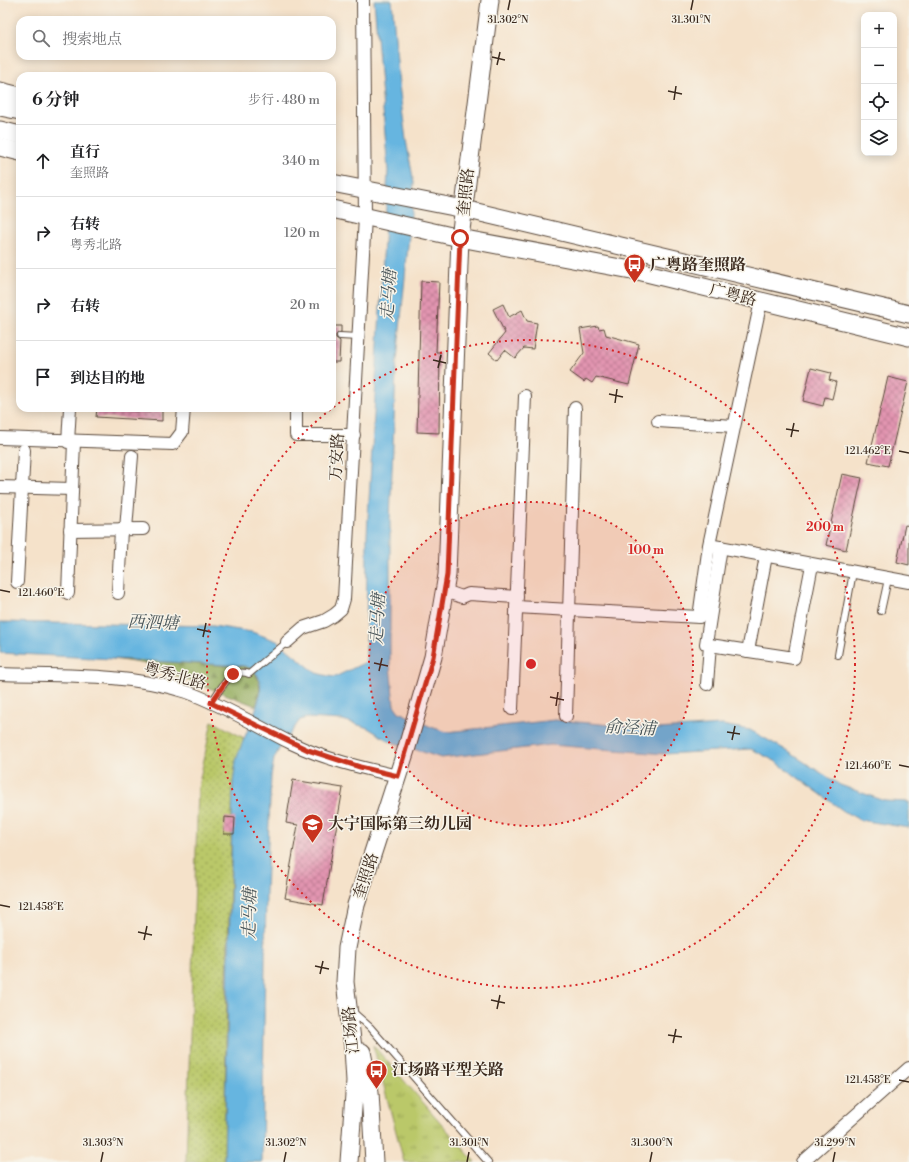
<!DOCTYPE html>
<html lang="zh">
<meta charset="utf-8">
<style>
:root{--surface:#fff;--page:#f6f6f6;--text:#202124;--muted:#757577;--line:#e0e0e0}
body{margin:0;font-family:"Libre Bodoni","Noto Serif SC",serif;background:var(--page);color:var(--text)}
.controls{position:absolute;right:12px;top:12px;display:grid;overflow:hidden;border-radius:8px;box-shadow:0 2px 10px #0003}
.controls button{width:36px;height:36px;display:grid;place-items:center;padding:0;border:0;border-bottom:1px solid var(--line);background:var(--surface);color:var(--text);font:20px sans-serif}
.stop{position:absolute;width:12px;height:12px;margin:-9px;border:3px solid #c8321e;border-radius:50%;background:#fff}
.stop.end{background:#c8321e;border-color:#fff;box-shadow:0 1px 4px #0008}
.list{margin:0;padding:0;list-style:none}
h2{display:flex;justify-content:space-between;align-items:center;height:52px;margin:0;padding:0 16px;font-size:17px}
h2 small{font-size:13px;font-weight:400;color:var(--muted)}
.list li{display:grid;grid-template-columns:26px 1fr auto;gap:12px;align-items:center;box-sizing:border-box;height:72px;padding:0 16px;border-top:1px solid var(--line)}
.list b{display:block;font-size:15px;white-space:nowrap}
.list p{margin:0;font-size:13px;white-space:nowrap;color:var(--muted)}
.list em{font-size:13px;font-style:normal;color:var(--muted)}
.icon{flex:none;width:22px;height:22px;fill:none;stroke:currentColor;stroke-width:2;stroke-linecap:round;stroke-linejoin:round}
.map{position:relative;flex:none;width:909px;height:1162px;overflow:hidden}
.search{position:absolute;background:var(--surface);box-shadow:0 2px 10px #0003;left:16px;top:16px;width:320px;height:44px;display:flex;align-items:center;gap:10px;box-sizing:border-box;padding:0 14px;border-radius:12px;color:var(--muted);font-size:15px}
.panel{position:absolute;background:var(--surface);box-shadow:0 2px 10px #0003;left:16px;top:72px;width:320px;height:340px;border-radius:12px}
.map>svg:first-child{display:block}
.grass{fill:url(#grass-tufts);stroke:#7a7944}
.forest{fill:url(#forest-firs);stroke:#676b3e}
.park{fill:url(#park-dots);stroke:#7a7944}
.water{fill:#66b5e0;stroke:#50707f}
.building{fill:url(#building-cross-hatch)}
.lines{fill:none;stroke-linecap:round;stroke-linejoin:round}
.lane-casing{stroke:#574638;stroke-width:8}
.street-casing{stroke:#574638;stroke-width:14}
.secondary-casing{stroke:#574638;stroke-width:19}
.lane{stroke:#fff;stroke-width:6}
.street{stroke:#fff;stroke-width:12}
.secondary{stroke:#fff;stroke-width:17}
.route{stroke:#c8321e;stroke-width:5}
.ticks{fill:none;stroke:#3b2a1e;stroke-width:1.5}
.ring{fill:none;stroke:#d62828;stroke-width:2;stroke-dasharray:2 4}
.labels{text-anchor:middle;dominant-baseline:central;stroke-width:3;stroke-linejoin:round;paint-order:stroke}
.street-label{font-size:16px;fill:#3b2a1e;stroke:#f7f3e8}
.poi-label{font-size:16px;font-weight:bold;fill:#3b2a1e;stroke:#f7f3e8;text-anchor:start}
.water-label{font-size:17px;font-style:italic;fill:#485458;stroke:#f7f3e8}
.ticks-label{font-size:10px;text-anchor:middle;fill:#3b2a1e;stroke:#f7f3e8;stroke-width:3;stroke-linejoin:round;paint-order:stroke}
.centre{fill:#d62828;stroke:#f7f3e8;stroke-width:2}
.ring-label{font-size:12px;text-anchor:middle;font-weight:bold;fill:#d62828;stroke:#f7f3e8;stroke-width:3;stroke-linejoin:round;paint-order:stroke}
</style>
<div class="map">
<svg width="909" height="1162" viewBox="0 0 909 1162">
<defs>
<pattern id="grass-tufts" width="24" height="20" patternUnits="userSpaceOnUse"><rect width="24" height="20" fill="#bac869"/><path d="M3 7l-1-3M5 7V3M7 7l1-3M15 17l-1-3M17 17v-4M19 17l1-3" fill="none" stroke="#98a356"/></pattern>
<pattern id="forest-firs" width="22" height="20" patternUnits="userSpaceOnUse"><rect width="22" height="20" fill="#93ac5d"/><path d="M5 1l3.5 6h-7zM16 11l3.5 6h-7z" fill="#798c4c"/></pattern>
<pattern id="park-dots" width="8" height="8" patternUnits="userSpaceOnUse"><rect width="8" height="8" fill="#bac869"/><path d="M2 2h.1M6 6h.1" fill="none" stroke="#98a356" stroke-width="1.8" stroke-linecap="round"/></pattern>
<pattern id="building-cross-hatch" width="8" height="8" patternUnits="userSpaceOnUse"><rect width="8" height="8" fill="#e294b0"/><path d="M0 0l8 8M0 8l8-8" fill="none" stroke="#b8798f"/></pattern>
</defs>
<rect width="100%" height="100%" fill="#f7f3e8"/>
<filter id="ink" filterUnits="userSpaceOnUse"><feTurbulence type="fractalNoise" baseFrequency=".025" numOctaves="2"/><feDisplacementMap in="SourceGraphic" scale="8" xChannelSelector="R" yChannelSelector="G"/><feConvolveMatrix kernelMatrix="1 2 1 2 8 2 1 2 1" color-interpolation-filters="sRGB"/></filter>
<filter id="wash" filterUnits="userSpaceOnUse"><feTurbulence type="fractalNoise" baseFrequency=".012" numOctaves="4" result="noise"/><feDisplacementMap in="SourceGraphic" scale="16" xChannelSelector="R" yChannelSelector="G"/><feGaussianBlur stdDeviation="0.9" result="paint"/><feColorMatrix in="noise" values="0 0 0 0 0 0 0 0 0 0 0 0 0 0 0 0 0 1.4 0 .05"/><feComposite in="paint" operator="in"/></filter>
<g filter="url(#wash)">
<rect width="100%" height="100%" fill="#f5e2ca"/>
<!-- grass -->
<polygon class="grass" points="373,1045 475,1162 404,1162"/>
<!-- forest -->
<path class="forest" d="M113 659 251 667C262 680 261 692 256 706L147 664Z"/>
<!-- park -->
<polygon class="park" points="212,721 244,738 236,761 233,783 227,975 224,1162 186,1162 198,788"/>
<!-- water -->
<path class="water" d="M374 0H392L399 85 406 140 414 183 396 371 390 520V665L394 705 399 712 431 727 447 732 555 720 657 729 722 725 750 730 784 749 840 785 885 801 909 802V828L860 820 845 812 775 761 751 749 664 754 551 745 441 758 389 741 368 728 343 720 307 718 300 720 279 749 274 759 271 776 266 892 262 1162H224L233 783C234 776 235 768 236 761 241 741 264 701 260 682 258 673 253 668 244 666L0 653V622L213 626 252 632 277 641 316 673 328 676 335 677 366 662 367 535 388 171Z"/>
<g id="blocks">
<!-- building -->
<g class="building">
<polygon points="421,281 439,282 436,352 440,352 439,433 417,432"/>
<polygon points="503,304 509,317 522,310 527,321 537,323 533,349 524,348 515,358 505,350 497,360 489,353 505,333 493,309"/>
<polygon points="333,326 341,326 341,332 336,335 336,338 340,341 339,362 332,362"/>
<polygon points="598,326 599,329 604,328 606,335 639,344 629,385 596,377 592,383 586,379 584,382 570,372 584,353 580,329"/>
<polygon points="811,368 831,373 829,380 836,382 832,399 825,397 823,406 803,401"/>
<polygon points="888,377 908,382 888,466 868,462"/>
<polygon points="97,408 117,408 117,410 150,412 150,408 162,408 162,421 96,417"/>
<polygon points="842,474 862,478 846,550 826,545"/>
<polygon points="905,525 909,526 909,565 897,562"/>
<polygon points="293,780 343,788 323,905 285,898 298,825 286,823"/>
<polygon points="225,817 235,818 234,834 224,834"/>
</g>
</g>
</g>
<g filter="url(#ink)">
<use href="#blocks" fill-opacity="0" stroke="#574638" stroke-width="1"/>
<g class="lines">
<defs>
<g id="lane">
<polyline points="340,336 358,337"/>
<polyline points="881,611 888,579"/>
<polyline points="838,655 853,572"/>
<path d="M211 703C220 690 231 666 249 674L287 642"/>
<polyline points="353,1012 370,1027 488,1162"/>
</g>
<g id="street">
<polyline points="296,408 296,435 354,435"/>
<polyline points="658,421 734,426"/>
<polyline points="0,438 173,444 182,432 184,408"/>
<polyline points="68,442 70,408"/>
<polyline points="0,487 72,489"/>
<polyline points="126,529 132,456"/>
<polyline points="70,530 143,529"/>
<polyline points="714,546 909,582"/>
<polyline points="721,547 706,644 710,645 794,658 812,565"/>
<polyline points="17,582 24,450"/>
<polyline points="445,591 462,597 469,594 517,597"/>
<polyline points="68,593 74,442"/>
<polyline points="118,593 121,529"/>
<polyline points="516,607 699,617 709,545 761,301"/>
<polyline points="287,642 303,628 324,621 334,615 341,609 344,599 365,217 363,0"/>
<polyline points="748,651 766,556"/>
<path d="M0 674C60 676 129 673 187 692 223 705 257 726 291 743 324 759 362 768 398 776"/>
<polyline points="707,684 710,645"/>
<polyline points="512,709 525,396"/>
<polyline points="566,716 575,408"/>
<polyline points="803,1162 909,1068"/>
</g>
<g id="secondary">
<polyline points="0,91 20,96"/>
<polyline points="0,107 20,111"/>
<polyline points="0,130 20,135"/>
<polyline points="0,147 20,152"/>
<polyline points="332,183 464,209 909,314"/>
<polyline points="332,209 460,238 642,272 909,337"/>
<polyline points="362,1052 370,1092 374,1162"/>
<polyline points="349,1162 355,1081 353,1048 345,982 347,948 356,905 407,747 433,657 447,575 460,238 490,0"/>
</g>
</defs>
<!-- lane casing -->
<use href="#lane" class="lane-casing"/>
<!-- street casing -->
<use href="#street" class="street-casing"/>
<!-- secondary casing -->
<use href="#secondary" class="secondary-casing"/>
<!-- lane -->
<use href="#lane" class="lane"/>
<!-- street -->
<use href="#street" class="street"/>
<!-- secondary -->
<use href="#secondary" class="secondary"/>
</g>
</g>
<g class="lines" filter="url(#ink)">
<!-- route -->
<polyline class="route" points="233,674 227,680 211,703 308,750 360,767 398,776 433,657 447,575 460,238"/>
</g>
<!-- ticks -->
<path class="ticks" d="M508 10 510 0M691 10 693 0M492 57 505 60M497 65 500 52M668 91 682 94M674 100 676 86M433 360 446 363M438 368 441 355M609 394 623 397M615 403 617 389M786 429 799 431M791 437 794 423M899 451 909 453M0 590 10 592M197 629 211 632M203 637 206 623M374 663 388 666M379 671 382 658M550 697 564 700M556 706 558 692M727 732 740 734M732 740 735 726M899 765 909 767M0 905 10 907M138 932 152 935M144 940 147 926M315 966 329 969M320 974 323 961M491 1000 505 1003M497 1009 500 995M668 1035 682 1037M673 1043 676 1029M899 1080 909 1082M101 1162 103 1152M284 1162 286 1152M467 1162 469 1152M650 1162 652 1152M833 1162 835 1152"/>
<!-- distance rings -->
<circle cx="531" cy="664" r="162" fill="#d62828" fill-opacity=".12"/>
<g class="ring">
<circle cx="531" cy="664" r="162"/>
<circle cx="531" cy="664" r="324"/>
</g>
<!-- icons -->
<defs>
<symbol id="bus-pin" viewBox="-11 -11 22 30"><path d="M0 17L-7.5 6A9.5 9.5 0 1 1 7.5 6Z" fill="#c8321e" stroke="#f7f3e8"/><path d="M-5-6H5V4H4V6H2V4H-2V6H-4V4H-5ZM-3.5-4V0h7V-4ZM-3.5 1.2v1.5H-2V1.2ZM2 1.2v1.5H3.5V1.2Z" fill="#fff"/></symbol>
<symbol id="school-pin" viewBox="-11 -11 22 30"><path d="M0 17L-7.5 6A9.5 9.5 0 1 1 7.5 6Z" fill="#c8321e" stroke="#f7f3e8"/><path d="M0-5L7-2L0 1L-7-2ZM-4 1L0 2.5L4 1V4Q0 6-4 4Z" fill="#fff"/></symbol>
</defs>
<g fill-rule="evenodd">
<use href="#bus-pin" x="622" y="252" width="25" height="34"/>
<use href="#school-pin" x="300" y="812" width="25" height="34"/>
<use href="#bus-pin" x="364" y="1058" width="25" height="34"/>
</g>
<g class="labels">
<!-- street labels -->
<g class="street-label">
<text transform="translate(466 192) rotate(-84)">奎照路</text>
<text transform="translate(733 295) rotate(14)">广粤路</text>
<text transform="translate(337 457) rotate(-87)">万安路</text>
<text transform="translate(175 676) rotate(15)">粤秀北路</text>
<text transform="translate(366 876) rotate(-72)">奎照路</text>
<text transform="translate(351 1030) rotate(-96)">江场路</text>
</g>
<!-- poi labels -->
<g class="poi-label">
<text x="650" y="265">广粤路奎照路</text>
<text x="328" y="824">大宁国际第三幼儿园</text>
<text x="392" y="1070">江场路平型关路</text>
</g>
<!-- water labels -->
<g class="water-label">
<text transform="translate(389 295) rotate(-86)">走马塘</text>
<text transform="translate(378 619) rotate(-87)">走马塘</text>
<text transform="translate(153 623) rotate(2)">西泗塘</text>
<text transform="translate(630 728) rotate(3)">俞泾浦</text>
<text transform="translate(250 914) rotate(-89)">走马塘</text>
</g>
</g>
<g class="ticks-label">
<text x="508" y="23">31.302°N</text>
<text x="691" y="23">31.301°N</text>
<text x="868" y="454">121.462°E</text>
<text x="41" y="596">121.460°E</text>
<text x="868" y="769">121.460°E</text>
<text x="41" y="910">121.458°E</text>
<text x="868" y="1083">121.458°E</text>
<text x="103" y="1146">31.303°N</text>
<text x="286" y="1146">31.302°N</text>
<text x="469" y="1146">31.301°N</text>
<text x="652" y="1146">31.300°N</text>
<text x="835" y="1146">31.299°N</text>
</g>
<circle cx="531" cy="664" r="6" class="centre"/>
<g class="ring-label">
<text x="825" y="531">200 m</text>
<text x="646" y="554">100 m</text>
</g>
</svg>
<div class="controls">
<button>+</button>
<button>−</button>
<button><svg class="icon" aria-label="locate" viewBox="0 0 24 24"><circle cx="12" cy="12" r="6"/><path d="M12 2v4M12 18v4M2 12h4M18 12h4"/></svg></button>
<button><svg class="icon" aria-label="layers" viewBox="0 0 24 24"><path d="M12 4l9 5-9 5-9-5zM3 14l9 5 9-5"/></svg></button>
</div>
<div class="stop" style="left:460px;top:238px"></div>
<div class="stop end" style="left:233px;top:674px"></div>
<div class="search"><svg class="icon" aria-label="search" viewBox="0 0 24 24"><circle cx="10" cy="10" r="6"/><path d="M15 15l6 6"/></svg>搜索地点</div>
<section class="panel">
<h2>6 分钟<small>步行 · 480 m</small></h2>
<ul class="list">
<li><svg class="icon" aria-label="ahead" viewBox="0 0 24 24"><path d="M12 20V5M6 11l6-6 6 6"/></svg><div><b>直行</b><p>奎照路</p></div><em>340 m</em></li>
<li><svg class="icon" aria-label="right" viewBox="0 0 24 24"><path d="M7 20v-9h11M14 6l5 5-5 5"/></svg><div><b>右转</b><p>粤秀北路</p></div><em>120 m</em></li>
<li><svg class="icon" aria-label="right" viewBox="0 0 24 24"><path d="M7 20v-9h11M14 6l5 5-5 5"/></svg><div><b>右转</b></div><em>20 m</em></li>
<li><svg class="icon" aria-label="arrive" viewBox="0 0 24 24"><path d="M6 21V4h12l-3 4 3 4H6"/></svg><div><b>到达目的地</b></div></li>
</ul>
</section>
</div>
